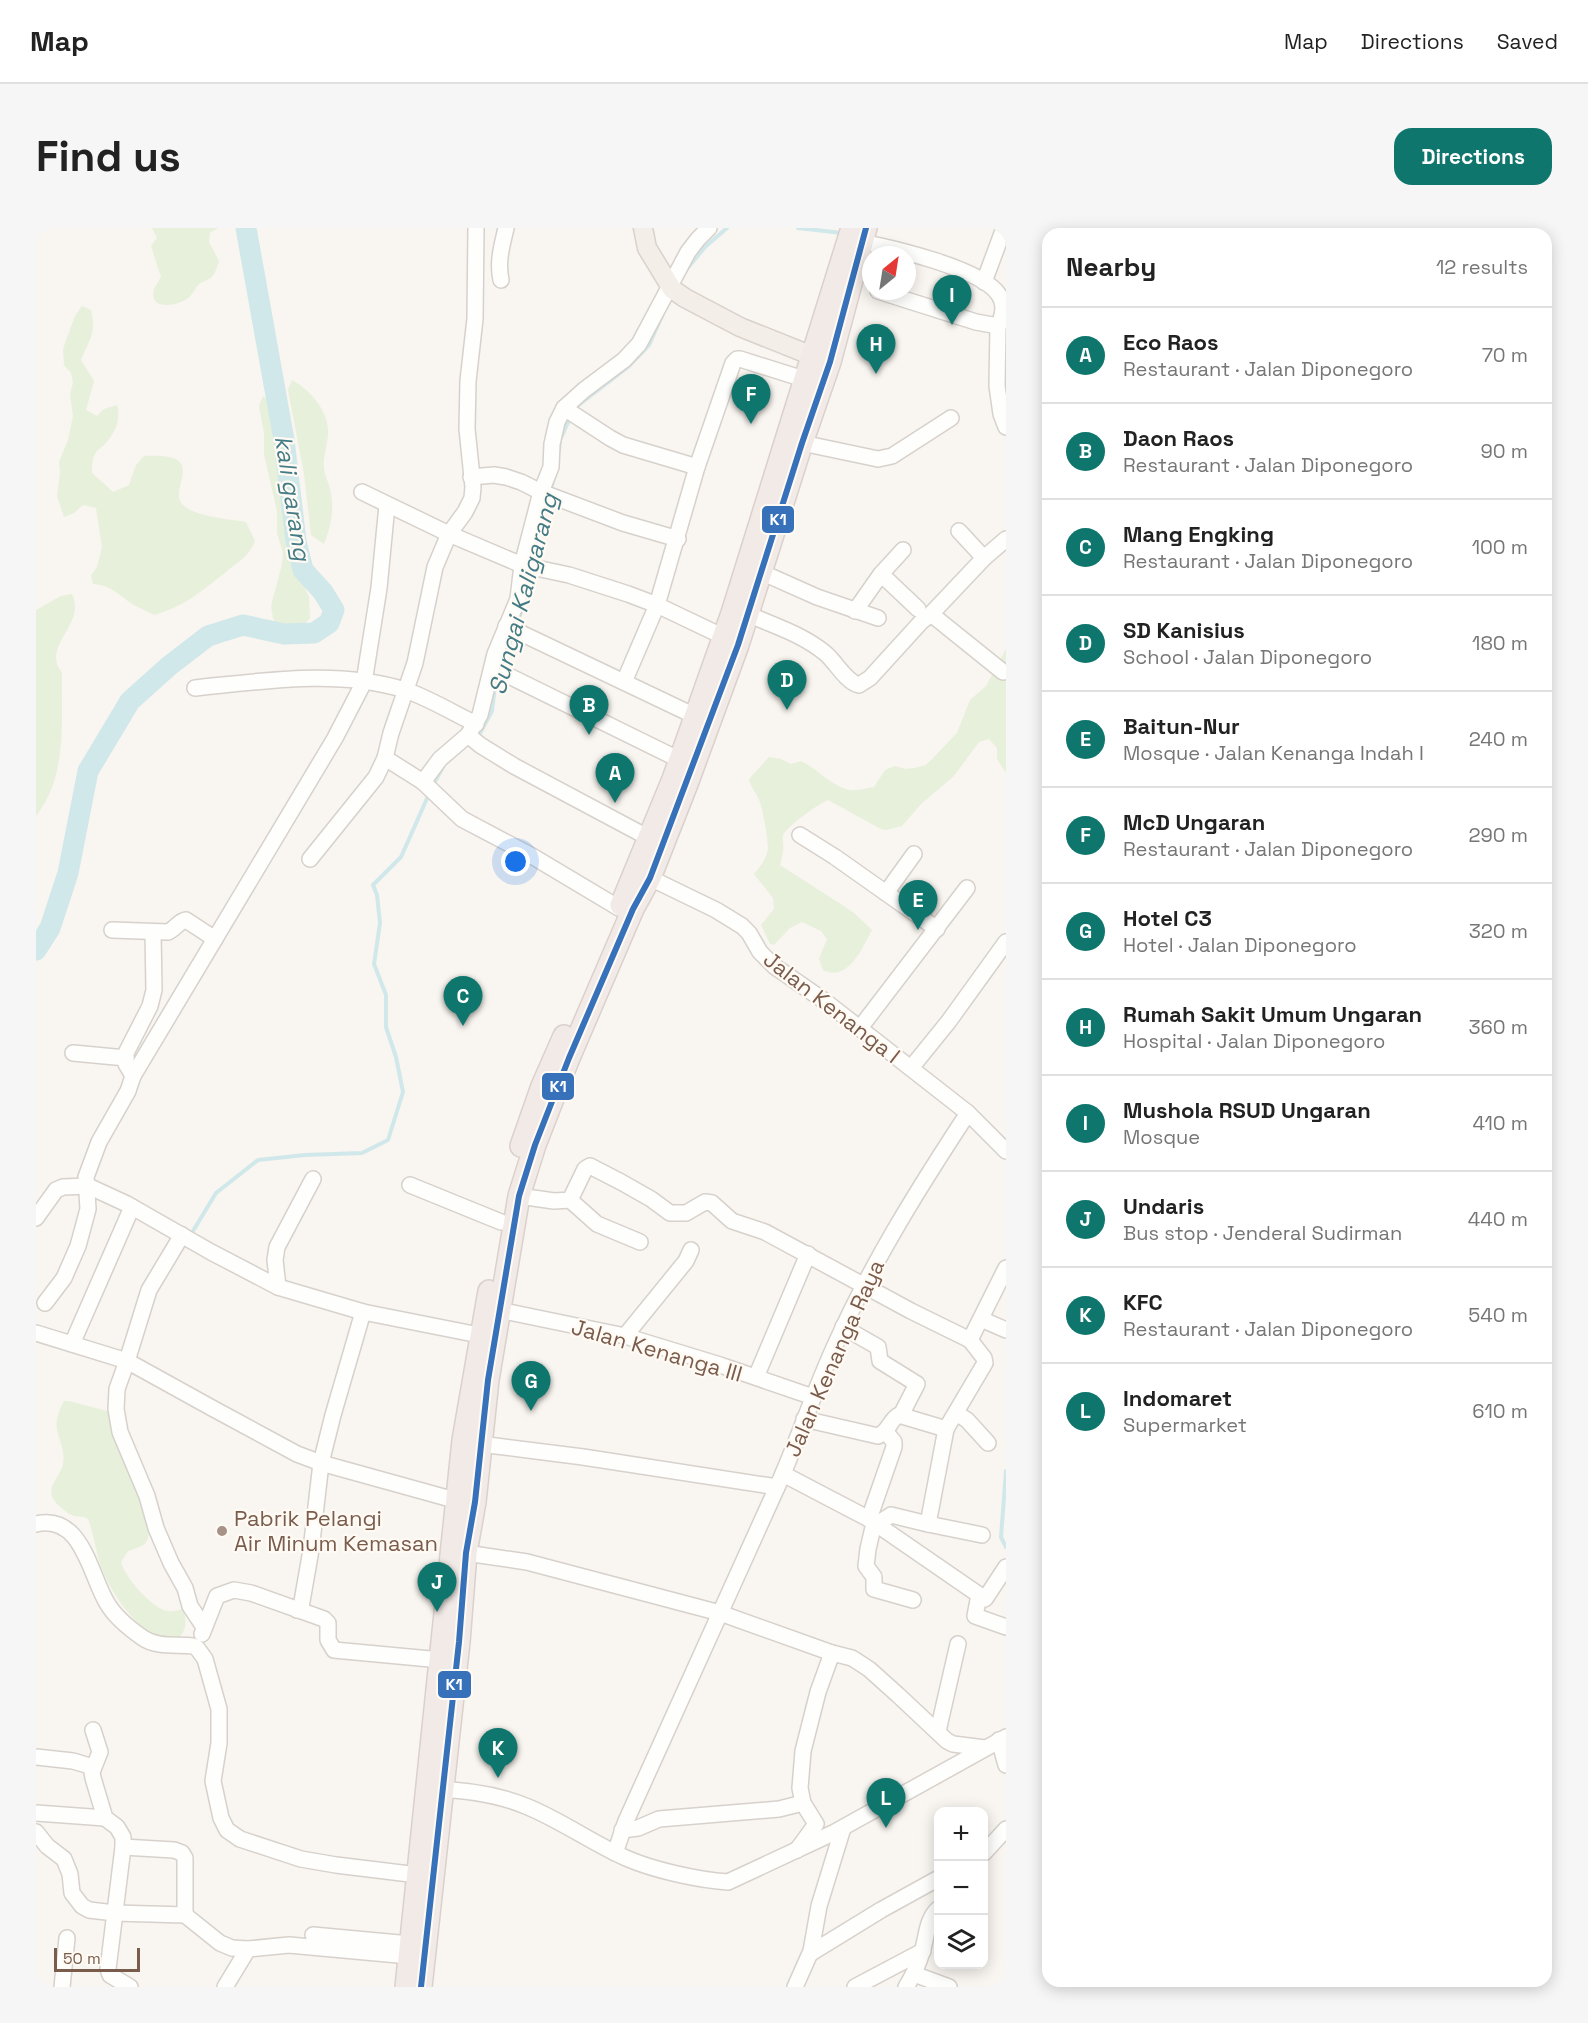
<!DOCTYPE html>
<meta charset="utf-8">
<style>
:root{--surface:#fff;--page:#f6f6f6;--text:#222;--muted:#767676;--line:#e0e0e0;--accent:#0f766e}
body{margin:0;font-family:"Space Grotesk",sans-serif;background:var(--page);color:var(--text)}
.controls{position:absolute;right:18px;bottom:18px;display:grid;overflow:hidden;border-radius:12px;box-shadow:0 3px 15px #0003}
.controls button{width:54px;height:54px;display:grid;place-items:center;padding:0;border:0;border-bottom:2px solid var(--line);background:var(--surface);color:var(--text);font:30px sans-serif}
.compass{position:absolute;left:826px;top:18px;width:54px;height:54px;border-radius:50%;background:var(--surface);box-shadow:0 3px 15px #0003;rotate:30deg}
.scale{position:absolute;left:18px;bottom:15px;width:86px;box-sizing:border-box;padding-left:6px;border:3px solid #7a5c4d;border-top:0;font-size:16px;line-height:21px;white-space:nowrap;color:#7a5c4d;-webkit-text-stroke:4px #fffaf3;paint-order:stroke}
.you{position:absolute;left:480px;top:634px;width:21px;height:21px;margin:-15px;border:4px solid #fff;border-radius:50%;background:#1a73e8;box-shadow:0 0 0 9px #1a73e833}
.badge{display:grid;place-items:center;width:39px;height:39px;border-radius:50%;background:var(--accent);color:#fff;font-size:20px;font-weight:700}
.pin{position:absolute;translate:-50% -50px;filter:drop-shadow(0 2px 3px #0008)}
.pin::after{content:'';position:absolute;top:32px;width:21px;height:18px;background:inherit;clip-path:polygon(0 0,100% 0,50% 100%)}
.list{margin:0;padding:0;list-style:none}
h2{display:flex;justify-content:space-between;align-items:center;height:78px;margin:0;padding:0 24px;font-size:26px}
h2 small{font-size:20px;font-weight:400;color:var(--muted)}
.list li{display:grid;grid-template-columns:39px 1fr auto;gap:18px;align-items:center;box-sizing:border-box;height:96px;padding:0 24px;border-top:2px solid var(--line)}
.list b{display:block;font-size:22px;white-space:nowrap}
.list p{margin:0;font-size:20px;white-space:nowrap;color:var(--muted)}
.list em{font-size:20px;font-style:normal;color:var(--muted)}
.icon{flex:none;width:33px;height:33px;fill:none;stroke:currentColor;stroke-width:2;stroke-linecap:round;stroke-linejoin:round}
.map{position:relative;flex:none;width:970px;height:1759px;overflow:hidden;border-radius:18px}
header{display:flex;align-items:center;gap:36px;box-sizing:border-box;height:84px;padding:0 30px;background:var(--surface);border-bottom:2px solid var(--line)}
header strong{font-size:28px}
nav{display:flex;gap:33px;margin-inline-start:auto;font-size:21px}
.intro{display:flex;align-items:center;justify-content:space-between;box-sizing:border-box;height:144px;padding:0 36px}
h1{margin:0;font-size:42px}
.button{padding:15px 27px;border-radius:18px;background:var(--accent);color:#fff;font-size:21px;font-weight:700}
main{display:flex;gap:36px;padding:0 36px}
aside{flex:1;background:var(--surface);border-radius:18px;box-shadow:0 3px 15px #0003}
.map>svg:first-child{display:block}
.green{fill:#e7f0db}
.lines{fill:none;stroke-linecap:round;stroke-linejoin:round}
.stream{stroke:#d0e8ea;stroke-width:4}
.river{stroke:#d0e8ea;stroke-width:21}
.minor-casing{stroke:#d7d1cb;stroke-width:18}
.major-casing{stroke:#dad1cc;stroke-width:21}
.highway-casing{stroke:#dad1cc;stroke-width:24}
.minor{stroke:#fefefd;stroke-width:15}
.major{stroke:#f3eee8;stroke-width:18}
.highway{stroke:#f2eae7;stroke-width:21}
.bus-1-casing{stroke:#fffaf3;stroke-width:10}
.bus-1{stroke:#3671b9;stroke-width:6}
.poi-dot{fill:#a69286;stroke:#fffaf3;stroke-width:2}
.labels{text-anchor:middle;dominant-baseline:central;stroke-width:4.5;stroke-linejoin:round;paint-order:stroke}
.street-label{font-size:22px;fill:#7a5c4d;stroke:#fffaf3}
.poi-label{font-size:22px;fill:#7a5c4d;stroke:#fffaf3;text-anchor:start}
.water-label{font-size:24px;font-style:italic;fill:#437c86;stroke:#fffaf3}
.line-badge{stroke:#fffaf3;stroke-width:2}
.badge-label{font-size:16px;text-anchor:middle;font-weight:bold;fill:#fff}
</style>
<header>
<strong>Map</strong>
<nav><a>Map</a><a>Directions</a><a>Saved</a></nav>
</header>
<div class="intro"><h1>Find us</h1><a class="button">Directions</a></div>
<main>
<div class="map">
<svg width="970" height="1759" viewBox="0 0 970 1759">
<rect width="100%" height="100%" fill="#f9f5f0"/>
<!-- green -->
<g class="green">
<path d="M116 0H182L174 5 173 14 183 33C180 41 179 49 171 52 168 54 165 54 163 56 158 61 157 67 151 71 140 78 112 83 118 61 120 57 123 53 125 49L115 18 121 10Z"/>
<path d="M46 78 55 82C61 106 53 111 45 132L58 153 50 182 61 188 68 181 81 177C85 192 79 205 69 216 66 220 61 221 59 226 56 232 56 238 56 245L77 264 93 257 100 237 108 228C175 224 132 259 146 276 158 289 194 291 210 294L219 313C211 331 204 332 191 343 166 363 150 377 119 387 110 383 100 379 92 373 80 364 73 357 57 356L55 347 61 339 66 319 60 280 47 277 38 285 28 289 21 268 24 245 23 234 32 212 37 188 34 166 37 155 35 145 28 137 27 121 39 88Z"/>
<path d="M256 152C275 162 294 185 292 207 291 218 287 229 288 239 288 246 291 251 293 257 299 279 296 295 288 316L275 307 268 246 252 162Z"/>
<path d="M227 168 230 171 244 216 254 326 273 369 274 390C265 402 253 401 240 395L237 390 235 378 246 336 247 325 241 305V283L228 226V205L223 178Z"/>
<path d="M36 366C51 397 4 417 26 445 25 494 32 547 0 588V382L25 368Z"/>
<path d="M970 421V545L961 531V520L953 511 943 514 918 548 886 575 866 598 850 602 845 601 792 572C784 575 748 600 747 608 746 613 748 618 747 623 746 628 745 633 744 637L817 684 836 702C827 719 812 755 787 742L783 731 791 711 785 703 766 694 754 700 738 717 734 716 725 697 738 681 737 670 718 646C724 639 731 630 732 620 732 611 727 581 723 572 720 564 715 560 713 551L733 529 745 531 755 536 765 533C780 540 798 560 814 562 821 563 831 560 838 559L849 542 859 538 869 541 879 540 890 537 897 530 921 505 934 472 950 458Z"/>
<path d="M28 1173H33L71 1183 74 1187 113 1297C113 1318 109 1317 92 1323L85 1334C88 1348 117 1382 132 1383 136 1384 142 1382 147 1381 151 1393 151 1402 141 1412 135 1411 128 1411 122 1409 98 1400 69 1356 63 1332 59 1318 57 1304 52 1291 47 1288 43 1289 38 1288 31 1285 20 1277 17 1270 10 1258 25 1248 27 1236 31 1210 10 1206 28 1173Z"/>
</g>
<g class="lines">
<!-- stream -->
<g class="stream">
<polyline points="762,0 806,5"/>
<polyline points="650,42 669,19 691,0"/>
<polyline points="969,111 970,126"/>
<polyline points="540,179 592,139 613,117 626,88"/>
<polyline points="523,223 524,212 535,188"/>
<polyline points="514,264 519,246"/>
<polyline points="497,337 500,312"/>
<polyline points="480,397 489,375 496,344"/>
<polyline points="461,445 478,404"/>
<polyline points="442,509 456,483 459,458"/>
<polyline points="396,559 407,539"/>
<polyline points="157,1003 180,965 222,932 269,927 326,925 352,912 367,864 360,829 350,799 350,767 338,736 344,695 341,667 337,657 365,629 393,566"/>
<polyline points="970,1243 965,1309 970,1319"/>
</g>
<!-- river -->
<polyline class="river" points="0,722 14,700 32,645 52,543 94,473 133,438 172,408 207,397 248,406 278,405 293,395 298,382 287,364 267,342 260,313 248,212 210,0"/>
<defs>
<g id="minor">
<path d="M826 14C857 20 947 41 963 67 970 77 967 88 962 98"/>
<path d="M465 52C461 33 466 18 470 0"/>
<polyline points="948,54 968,0"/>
<polyline points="842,63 940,94 962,98 961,158 965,186 970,199"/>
<polyline points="528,180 574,210 587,217 661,239"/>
<polyline points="766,215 842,231 856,228 915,190"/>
<polyline points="435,249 458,247 470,249 485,254 505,264 587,295 642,311"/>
<polyline points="326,264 413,306 486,337 533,347 592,366 621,377 688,409"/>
<polyline points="923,303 948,330"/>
<polyline points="867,322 845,346 882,381"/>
<polyline points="725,344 781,369 842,390"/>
<polyline points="819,383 845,346"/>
<path d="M712 386C738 398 766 406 789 425 800 434 810 454 823 457L834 450 885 394 895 386 948 330 970 311"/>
<polyline points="895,386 967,444"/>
<polyline points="470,398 659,488"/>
<polyline points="469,446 644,532"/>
<polyline points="588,454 621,377 661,239 697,135 701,131 704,131 777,154"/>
<path d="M159 460C228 453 302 441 369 462 393 470 417 485 440 496"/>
<polyline points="432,507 444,517 478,538 613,610"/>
<polyline points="349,530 387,554"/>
<polyline points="764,607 799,629 901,701"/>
<polyline points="274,631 340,549 349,530 355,505 379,435 399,339 413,306 429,284 436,270 437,259 431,201 432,153 439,91 440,0"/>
<polyline points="614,650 680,682 706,698 713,705 724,724 738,738 790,774 932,885 970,923"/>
<polyline points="850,665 878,626"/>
<polyline points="583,680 496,628 426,591 387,554 404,531 432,507 444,487 459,426 482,371 486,337 505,264 515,239 516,216 521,194 528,180 548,162 588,132 603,116 652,24 662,11 673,0"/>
<path d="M76 702 132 704C139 701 143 693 150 692L179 711"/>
<polyline points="824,800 931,660"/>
<polyline points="37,825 90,830"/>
<polyline points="875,840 913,793 970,714"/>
<polyline points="97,848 90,836 90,825 114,778 118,762 117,704"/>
<polyline points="374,957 465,994"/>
<polyline points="483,968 518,973 534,972 549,941 554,938 585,954 615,971 634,985 650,985 669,974 676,975 696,993 729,1004 875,1083 934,1112 970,1040"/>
<polyline points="534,972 561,996 604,1014"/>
<polyline points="0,990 20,962 27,959 52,958 91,976 175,1024 242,1059 327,1084 453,1109"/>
<polyline points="146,1007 113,1062 91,1133 81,1161 80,1181 84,1204 111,1268 120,1300 135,1335 149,1360 154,1378 168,1399"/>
<polyline points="242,1059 239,1032 241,1019 277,951"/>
<polyline points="9,1075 28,1050 42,1018 52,981 50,949 63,914 92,863 97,848 299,510 328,454 343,360 351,277"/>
<polyline points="463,1082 589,1108 684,1137 777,1169"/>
<polyline points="945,1091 970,1102"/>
<polyline points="807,1099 842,1119 844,1133 881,1156 865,1187"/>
<polyline points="0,1105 91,1133 176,1180 261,1226 285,1235 422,1273"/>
<polyline points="589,1108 650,1033 655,1022"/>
<polyline points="36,1116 96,979"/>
<polyline points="720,1149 772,1026"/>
<polyline points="920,1185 931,1192 952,1215"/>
<path d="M768 1191 842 1208C853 1204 854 1191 863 1187L910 1201 949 1135 948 1130 934 1112"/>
<polyline points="910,1201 892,1296 946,1307"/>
<polyline points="444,1216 547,1229 741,1259"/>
<polyline points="747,1246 833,1291 949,1371 970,1339"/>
<polyline points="833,1291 858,1219 858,1214 850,1204"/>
<polyline points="838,1295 832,1321 830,1338 838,1349 838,1361 877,1372"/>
<path d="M0 1296C46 1285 54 1347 71 1375 79 1389 94 1401 107 1410 122 1420 140 1416 157 1418L161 1420 169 1431 183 1481V1515L177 1553 185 1590 191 1602 204 1611 265 1631 300 1637 382 1647"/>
<polyline points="841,1296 855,1287 892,1296"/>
<polyline points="430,1325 491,1334 684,1385 796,1425 816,1430 833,1441 862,1467 911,1513 917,1516 949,1520"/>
<polyline points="943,1367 939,1388 970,1399"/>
<polyline points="261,1382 265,1379 275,1322 285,1235 297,1187 327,1084"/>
<polyline points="166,1406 181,1368 198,1362 215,1365 288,1391 292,1395 292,1412 298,1422 405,1432"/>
<polyline points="57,1502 64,1524 56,1544 57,1550 69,1590 81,1599 87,1609 87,1619 72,1741 74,1747 94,1759"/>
<polyline points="902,1503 922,1416"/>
<polyline points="963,1512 970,1537"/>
<polyline points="0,1529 37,1533 57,1539"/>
<path d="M398 1561C430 1562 462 1566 492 1579 526 1593 556 1615 590 1630 617 1642 662 1652 692 1654L797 1605 970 1509"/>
<polyline points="0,1585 69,1590"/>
<polyline points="586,1602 602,1600 623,1591 743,1581 767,1575"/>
<polyline points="0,1604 11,1618 28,1631 34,1646 36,1665 46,1678 53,1682 79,1685 149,1687 184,1715 196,1720 212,1721"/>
<polyline points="87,1619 138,1622 146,1625 149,1630 149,1687"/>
<polyline points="761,1622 780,1596 767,1575 764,1560 767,1523 782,1464 796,1425"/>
<path d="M579 1625 590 1593C641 1481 692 1369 742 1257 763 1210 779 1160 801 1113 837 1033 884 958 932 885"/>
<polyline points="948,1625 970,1601"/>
<polyline points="277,1707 374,1716"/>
<polyline points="775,1725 845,1682 903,1650"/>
<polyline points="878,1746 913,1759"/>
<polyline points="26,1759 31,1710"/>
<polyline points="189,1759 212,1721 253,1717 373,1728"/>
<polyline points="759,1759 775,1723 783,1678 807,1600"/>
<polyline points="819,1759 887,1723"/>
<path d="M870 1759C877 1748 882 1737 886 1724 891 1709 890 1691 903 1680"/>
</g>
<polyline id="major" points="607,0 611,20 636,61 649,70 704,99 789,133"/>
<g id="highway">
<polyline points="585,677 637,551 696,385 815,3"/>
<polyline points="485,918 506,858 528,808"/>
<polyline points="370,1759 427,1212 453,1063"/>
<polyline points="385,1759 423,1414 430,1325 439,1274 452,1152 483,968 499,917 533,830 597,681 614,650 651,556 702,417 766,215 794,134 830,0"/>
</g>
</defs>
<!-- minor casing -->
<use href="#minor" class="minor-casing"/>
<!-- major casing -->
<use href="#major" class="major-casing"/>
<!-- highway casing -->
<use href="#highway" class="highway-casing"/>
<!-- minor -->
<use href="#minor" class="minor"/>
<!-- major -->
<use href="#major" class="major"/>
<!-- highway -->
<use href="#highway" class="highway"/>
<defs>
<polyline id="bus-1" points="385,1759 423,1414 430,1325 439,1274 452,1152 483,968 499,917 533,830 597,681 614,650 702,417 766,215 794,134 830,0"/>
</defs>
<!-- bus-1 casing -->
<use href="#bus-1" class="bus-1-casing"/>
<!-- bus-1 -->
<use href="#bus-1" class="bus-1"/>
</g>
<!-- markers -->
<circle class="poi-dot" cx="186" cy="1303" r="6"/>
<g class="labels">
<!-- street labels -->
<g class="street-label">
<text transform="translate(796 779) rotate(38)">Jalan Kenanga I</text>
<text transform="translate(621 1122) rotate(16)">Jalan Kenanga III</text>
<text transform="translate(798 1130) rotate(-66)">Jalan Kenanga Raya</text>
</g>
<!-- poi labels -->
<g class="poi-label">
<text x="198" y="1290">Pabrik Pelangi<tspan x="198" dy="25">Air Minum Kemasan</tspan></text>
</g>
<!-- water labels -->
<g class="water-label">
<text transform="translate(257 270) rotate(81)">kali garang</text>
<text transform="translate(487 366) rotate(-75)">Sungai Kaligarang</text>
</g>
</g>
<g class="line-badge">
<rect x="725" y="277" width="34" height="29" rx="6" fill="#3671b9"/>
<rect x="505" y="844" width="34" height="29" rx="6" fill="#3671b9"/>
<rect x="401" y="1442" width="35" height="29" rx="6" fill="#3671b9"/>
</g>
<g class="badge-label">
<text x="742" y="297">K1</text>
<text x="522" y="864">K1</text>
<text x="418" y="1462">K1</text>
</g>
</svg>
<div class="controls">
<button>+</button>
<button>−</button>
<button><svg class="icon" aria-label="layers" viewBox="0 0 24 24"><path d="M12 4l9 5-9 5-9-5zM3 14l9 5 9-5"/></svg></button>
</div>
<svg class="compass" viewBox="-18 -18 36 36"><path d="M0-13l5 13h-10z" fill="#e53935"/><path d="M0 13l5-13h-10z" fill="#767676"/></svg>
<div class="scale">50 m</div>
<div class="you"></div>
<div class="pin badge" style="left:579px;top:575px">A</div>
<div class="pin badge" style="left:553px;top:507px">B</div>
<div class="pin badge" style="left:427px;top:798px">C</div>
<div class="pin badge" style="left:751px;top:482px">D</div>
<div class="pin badge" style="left:882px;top:702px">E</div>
<div class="pin badge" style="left:715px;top:196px">F</div>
<div class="pin badge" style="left:495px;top:1183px">G</div>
<div class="pin badge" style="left:840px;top:146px">H</div>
<div class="pin badge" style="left:916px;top:97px">I</div>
<div class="pin badge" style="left:401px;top:1384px">J</div>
<div class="pin badge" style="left:462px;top:1550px">K</div>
<div class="pin badge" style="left:850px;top:1600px">L</div>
</div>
<aside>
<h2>Nearby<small>12 results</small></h2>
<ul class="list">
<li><span class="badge">A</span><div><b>Eco Raos</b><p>Restaurant · Jalan Diponegoro</p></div><em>70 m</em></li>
<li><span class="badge">B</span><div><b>Daon Raos</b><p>Restaurant · Jalan Diponegoro</p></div><em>90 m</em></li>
<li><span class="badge">C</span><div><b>Mang Engking</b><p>Restaurant · Jalan Diponegoro</p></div><em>100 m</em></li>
<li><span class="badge">D</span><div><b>SD Kanisius</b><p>School · Jalan Diponegoro</p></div><em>180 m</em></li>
<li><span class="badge">E</span><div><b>Baitun-Nur</b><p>Mosque · Jalan Kenanga Indah I</p></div><em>240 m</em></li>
<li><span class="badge">F</span><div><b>McD Ungaran</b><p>Restaurant · Jalan Diponegoro</p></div><em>290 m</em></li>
<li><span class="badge">G</span><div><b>Hotel C3</b><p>Hotel · Jalan Diponegoro</p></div><em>320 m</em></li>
<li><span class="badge">H</span><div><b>Rumah Sakit Umum Ungaran</b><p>Hospital · Jalan Diponegoro</p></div><em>360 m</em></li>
<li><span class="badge">I</span><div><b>Mushola RSUD Ungaran</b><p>Mosque</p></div><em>410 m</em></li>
<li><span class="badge">J</span><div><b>Undaris</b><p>Bus stop · Jenderal Sudirman</p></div><em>440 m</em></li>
<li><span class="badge">K</span><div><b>KFC</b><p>Restaurant · Jalan Diponegoro</p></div><em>540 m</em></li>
<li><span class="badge">L</span><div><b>Indomaret</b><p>Supermarket</p></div><em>610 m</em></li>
</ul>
</aside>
</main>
